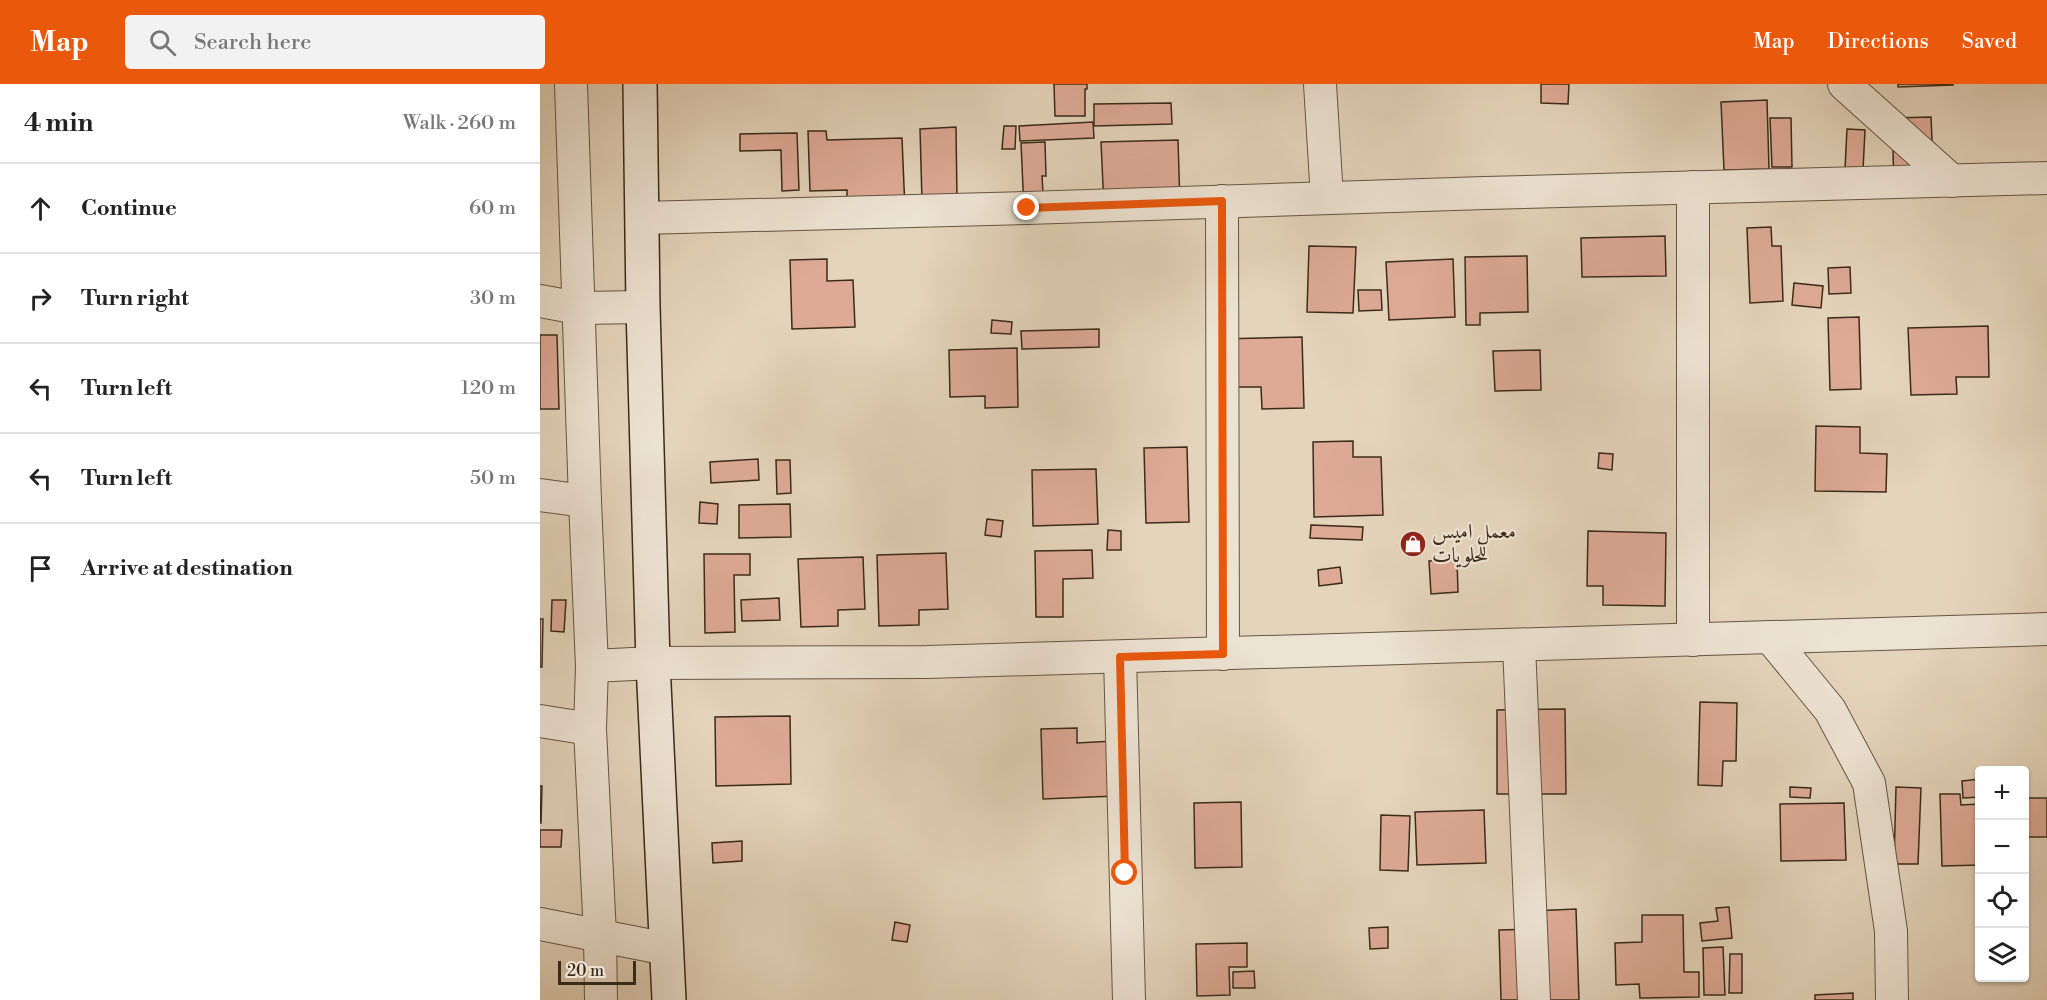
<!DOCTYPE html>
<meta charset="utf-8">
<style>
:root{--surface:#fff;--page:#f2f2f2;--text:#222;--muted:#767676;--line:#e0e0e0;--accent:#ea580c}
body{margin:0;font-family:"Libre Bodoni",Amiri,serif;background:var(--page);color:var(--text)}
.controls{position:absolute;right:18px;bottom:18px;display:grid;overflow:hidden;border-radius:6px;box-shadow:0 2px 4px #0004}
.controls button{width:54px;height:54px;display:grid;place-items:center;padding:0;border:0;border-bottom:2px solid var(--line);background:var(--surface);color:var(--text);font:30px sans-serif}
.scale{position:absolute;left:18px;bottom:15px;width:78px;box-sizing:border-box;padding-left:6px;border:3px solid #3b2b19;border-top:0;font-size:16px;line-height:21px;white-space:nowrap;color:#3b2b19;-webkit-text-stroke:4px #ede3d3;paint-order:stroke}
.stop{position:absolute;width:18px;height:18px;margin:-14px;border:4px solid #ea580c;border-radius:50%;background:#fff}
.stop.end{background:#ea580c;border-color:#fff;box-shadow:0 2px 6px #0008}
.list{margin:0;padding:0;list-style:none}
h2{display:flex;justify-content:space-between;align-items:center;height:78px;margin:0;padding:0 24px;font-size:26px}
h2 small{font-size:20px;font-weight:400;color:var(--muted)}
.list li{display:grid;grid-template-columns:39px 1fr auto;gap:18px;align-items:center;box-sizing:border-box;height:90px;padding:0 24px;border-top:2px solid var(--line)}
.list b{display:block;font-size:22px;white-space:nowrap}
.list em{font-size:20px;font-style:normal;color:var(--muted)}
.icon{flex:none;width:33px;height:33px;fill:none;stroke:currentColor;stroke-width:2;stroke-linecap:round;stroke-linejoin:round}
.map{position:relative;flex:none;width:1507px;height:916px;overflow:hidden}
header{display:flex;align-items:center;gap:36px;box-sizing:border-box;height:84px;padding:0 30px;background:var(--accent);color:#fff}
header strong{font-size:28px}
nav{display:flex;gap:33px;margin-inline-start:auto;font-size:21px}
.search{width:420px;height:54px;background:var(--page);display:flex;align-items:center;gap:15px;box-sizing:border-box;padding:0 21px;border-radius:6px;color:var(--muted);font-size:22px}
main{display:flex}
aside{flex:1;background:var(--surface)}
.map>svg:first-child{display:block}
.building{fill:#deaa96;stroke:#3b2b19;stroke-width:1.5}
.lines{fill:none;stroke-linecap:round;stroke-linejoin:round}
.street-casing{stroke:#655542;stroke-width:34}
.secondary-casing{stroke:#3b2b19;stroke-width:36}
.street{stroke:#ede3d3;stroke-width:32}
.secondary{stroke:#ede3d3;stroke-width:33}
.route{stroke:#ea580c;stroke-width:8}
.labels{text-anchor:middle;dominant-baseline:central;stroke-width:4.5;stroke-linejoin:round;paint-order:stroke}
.poi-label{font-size:21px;fill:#3b2b19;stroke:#ede3d3;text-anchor:start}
</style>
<header>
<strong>Map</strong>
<div class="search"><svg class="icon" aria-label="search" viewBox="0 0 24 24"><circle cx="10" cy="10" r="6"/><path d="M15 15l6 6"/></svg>Search here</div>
<nav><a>Map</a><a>Directions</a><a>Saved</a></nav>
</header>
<main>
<aside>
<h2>4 min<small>Walk · 260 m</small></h2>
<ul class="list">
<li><svg class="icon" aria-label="ahead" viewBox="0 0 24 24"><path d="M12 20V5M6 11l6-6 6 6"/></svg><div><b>Continue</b></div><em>60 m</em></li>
<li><svg class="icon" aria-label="right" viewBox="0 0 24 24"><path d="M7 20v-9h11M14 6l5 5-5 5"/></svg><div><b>Turn right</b></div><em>30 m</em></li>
<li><svg class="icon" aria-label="left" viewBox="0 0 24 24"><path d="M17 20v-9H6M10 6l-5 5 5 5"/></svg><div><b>Turn left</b></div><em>120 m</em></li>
<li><svg class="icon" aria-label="left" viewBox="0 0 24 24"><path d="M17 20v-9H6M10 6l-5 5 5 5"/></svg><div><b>Turn left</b></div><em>50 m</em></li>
<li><svg class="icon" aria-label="arrive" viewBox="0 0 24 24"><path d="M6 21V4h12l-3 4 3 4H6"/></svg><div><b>Arrive at destination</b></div></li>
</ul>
</aside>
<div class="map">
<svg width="1507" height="916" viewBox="0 0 1507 916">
<rect width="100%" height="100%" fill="#e4d4bb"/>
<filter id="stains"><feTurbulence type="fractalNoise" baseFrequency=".00333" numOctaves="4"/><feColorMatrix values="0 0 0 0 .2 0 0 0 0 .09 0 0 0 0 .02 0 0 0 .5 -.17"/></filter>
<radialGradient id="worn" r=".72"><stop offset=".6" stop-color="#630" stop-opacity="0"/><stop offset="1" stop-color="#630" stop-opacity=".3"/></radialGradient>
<!-- building -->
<g class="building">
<polygon points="514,0 547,0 547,5 545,5 545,32 515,32"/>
<polygon points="1001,0 1029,0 1028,20 1001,19"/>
<polygon points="1358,0 1413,0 1413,1 1358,3"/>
<polygon points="1227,16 1229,85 1184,86 1181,18"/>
<polygon points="631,19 632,40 554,42 554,20"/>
<polygon points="1391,33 1393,80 1354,101 1352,34"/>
<polygon points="1230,34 1251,34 1252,83 1232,83"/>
<polygon points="553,38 554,54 480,57 479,42"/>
<polygon points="464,42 476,42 475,65 462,65"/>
<polygon points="416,43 417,116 382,117 380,45"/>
<polygon points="1307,45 1325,46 1323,86 1305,85"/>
<polygon points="268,47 286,47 287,56 362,54 365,126 307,127 307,106 270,107"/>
<polygon points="257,49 259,106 242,107 241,66 200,67 200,50"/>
<polygon points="638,56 640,121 564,123 561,58"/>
<polygon points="505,58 506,92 502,92 504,126 484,126 481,59"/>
<polygon points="1231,143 1232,162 1241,162 1243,217 1210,219 1207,144"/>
<polygon points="1125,152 1126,192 1042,193 1041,154"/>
<polygon points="769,162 816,163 813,229 767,228"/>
<polygon points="987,172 988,228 940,229 940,241 926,241 925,173"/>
<polygon points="287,175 287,197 313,196 315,243 252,245 250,176"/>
<polygon points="913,175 915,233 849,236 846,178"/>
<polygon points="1310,183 1311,209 1289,210 1288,184"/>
<polygon points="1254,199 1283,202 1281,224 1252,221"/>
<polygon points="818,206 841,206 842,226 819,227"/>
<polygon points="1319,233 1321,305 1290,306 1288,234"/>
<polygon points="452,236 472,238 471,250 451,249"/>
<polygon points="1448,242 1449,293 1416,293 1417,310 1371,311 1368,244"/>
<polygon points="559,245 559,263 482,265 481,247"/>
<polygon points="0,251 17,251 19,325 0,325"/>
<polygon points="762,253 764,324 722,325 721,303 683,303 681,255"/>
<polygon points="477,264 478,323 445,324 445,312 410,313 409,266"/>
<polygon points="1000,266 1001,306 955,307 953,267"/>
<polygon points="1276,342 1320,343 1320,369 1347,370 1346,408 1275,407"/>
<polygon points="813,357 813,373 841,373 843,431 774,433 773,358"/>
<polygon points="647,363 649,438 606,439 604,364"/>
<polygon points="1059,369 1073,370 1072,386 1058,384"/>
<polygon points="218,375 219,396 171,399 170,378"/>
<polygon points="236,376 250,376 251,409 237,410"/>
<polygon points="556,385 558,440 493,442 492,386"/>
<polygon points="160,418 178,420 177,440 159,439"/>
<polygon points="250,420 251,453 199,454 199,421"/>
<polygon points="447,435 463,437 461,453 445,451"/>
<polygon points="771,441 823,443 822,456 770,454"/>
<polygon points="568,446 581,447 581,466 567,466"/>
<polygon points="1048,447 1126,449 1125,522 1063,521 1063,502 1047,502"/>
<polygon points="552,466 553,494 523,495 523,533 496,533 495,467"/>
<polygon points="406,469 408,525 379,526 379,541 339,542 337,471"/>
<polygon points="164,470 210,470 210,491 194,491 195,548 165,549"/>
<polygon points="323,473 325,525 298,526 298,542 261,543 258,475"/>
<polygon points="917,476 918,508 891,510 889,477"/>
<polygon points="800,483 802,499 779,502 778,486"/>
<polygon points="239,514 240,536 202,537 201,516"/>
<polygon points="12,516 26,516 24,548 11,547"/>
<polygon points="0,535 3,535 2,583 0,583"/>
<polygon points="1160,618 1197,619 1196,677 1183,677 1182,702 1158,701"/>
<polygon points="1025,625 1026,710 957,710 957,626"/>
<polygon points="250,632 251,700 176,702 175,633"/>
<polygon points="537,644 537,659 574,657 576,712 503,715 501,645"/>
<polygon points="1440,695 1440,713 1423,714 1422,697"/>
<polygon points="0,702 2,702 1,739 0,739"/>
<polygon points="1250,703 1271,704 1270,714 1250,713"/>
<polygon points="1356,703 1381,704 1378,780 1354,780"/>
<polygon points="1400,710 1420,710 1421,721 1440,720 1440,781 1402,782"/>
<rect x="1484" y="714" width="23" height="39"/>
<polygon points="701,718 702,783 655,784 654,719"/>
<polygon points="1304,719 1306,776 1241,777 1240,720"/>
<polygon points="944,726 946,779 877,781 875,728"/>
<polygon points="841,731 870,732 868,787 840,786"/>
<polygon points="0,746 22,746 21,763 0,763"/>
<polygon points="202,757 202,777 173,779 172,759"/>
<polygon points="1189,823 1192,854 1162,857 1160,839 1178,837 1176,824"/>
<polygon points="1036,825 1039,916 961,916 959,846 993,845 992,827"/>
<polygon points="1102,831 1143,831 1144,888 1159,888 1159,913 1100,914 1099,900 1076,901 1075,859 1102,858"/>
<polygon points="355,838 370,841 367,858 352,856"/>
<polygon points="848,843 848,864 830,865 829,844"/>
<polygon points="707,859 707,883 689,883 690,911 657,912 656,860"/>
<polygon points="1183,863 1185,911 1164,911 1163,864"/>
<polygon points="1190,870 1202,870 1202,909 1189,909"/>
<polygon points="714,887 715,904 693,904 693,888"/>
<polygon points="1313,909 1313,916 1275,916 1275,911"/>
</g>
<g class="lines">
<defs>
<g id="street">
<polyline points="31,0 45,417 52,582 50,645 60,851 61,916"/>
<polyline points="780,0 787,114"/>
<polyline points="1304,0 1412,97"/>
<polyline points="1153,103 1153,556"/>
<polyline points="682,117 683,570"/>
<polyline points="102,134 487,124 945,109 1507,94"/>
<polyline points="0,217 38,224 103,223"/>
<polyline points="0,411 45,417"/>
<polyline points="1230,553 1290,626 1329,699 1351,847 1352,916"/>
<polyline points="979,561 994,916"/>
<polyline points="580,573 589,916"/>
<polyline points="52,582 113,579 387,578 1507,545"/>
<polyline points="0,637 50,645"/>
<polyline points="0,840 127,865"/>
</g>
<polyline id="secondary" points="100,0 103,223 113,579 129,916"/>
</defs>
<!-- street casing -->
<use href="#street" class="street-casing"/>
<!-- secondary casing -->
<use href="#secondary" class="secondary-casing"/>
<!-- street -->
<use href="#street" class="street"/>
<!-- secondary -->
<use href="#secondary" class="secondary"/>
</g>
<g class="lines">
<!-- route -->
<polyline class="route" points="487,124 682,117 683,570 580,573 585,789"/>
</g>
<!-- icons -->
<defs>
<symbol id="shop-disc" viewBox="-11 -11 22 22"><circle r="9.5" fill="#8f2418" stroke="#ede3d3"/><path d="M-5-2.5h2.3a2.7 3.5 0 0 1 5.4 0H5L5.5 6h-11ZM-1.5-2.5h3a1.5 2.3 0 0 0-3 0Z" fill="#fff"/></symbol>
</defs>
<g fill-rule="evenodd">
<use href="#shop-disc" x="858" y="445" width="30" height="30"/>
</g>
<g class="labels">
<!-- poi labels -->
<g class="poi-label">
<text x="892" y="448">معمل اميس<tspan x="892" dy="24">للحلويات</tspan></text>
</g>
</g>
<rect width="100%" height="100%" filter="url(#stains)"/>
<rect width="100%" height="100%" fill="url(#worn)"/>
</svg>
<div class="controls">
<button>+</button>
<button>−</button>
<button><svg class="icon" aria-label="locate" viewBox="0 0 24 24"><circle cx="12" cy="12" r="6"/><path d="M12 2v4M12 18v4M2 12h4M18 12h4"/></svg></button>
<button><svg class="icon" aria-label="layers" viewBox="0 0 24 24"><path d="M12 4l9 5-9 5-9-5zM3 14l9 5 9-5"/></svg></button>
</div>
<div class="scale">20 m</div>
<div class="stop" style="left:585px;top:789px"></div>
<div class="stop end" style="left:487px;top:124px"></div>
</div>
</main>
